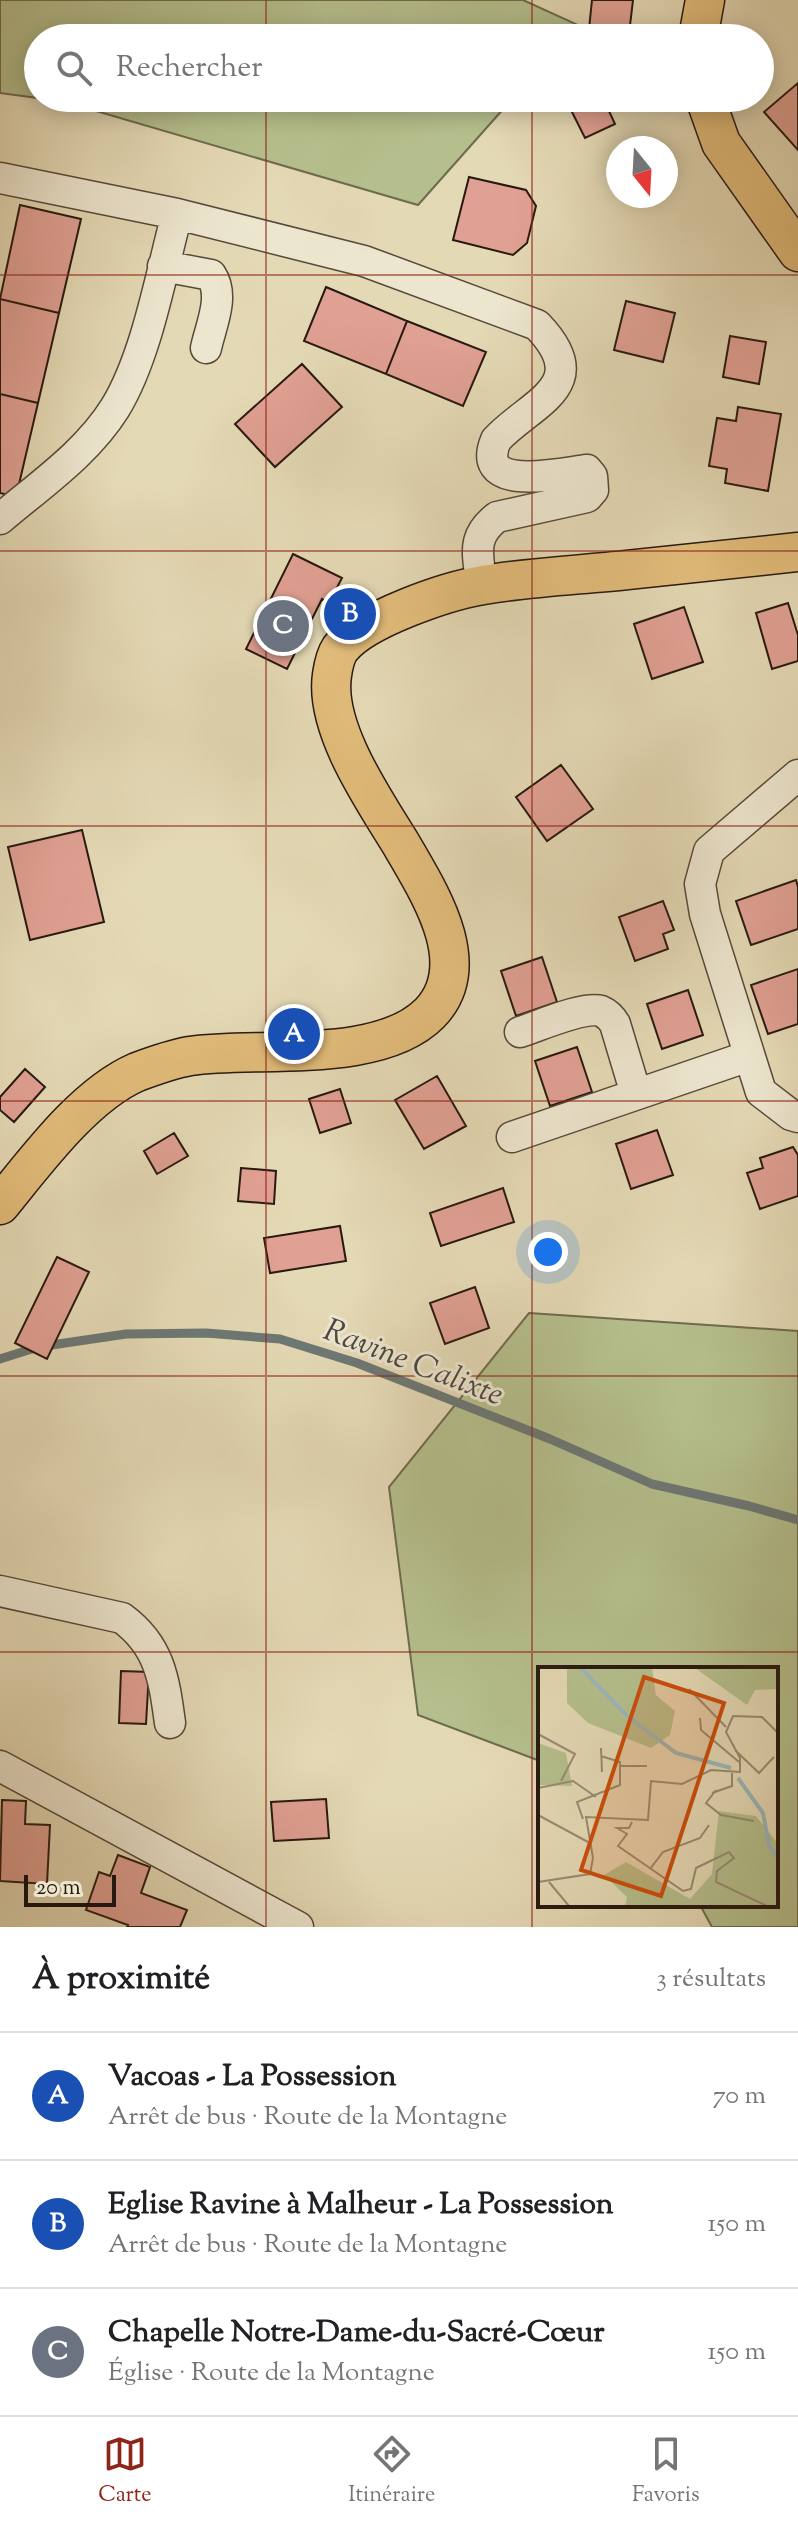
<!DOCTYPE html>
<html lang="fr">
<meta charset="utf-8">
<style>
body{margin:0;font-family:"Sorts Mill Goudy",serif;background:#f6f6f6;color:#202124}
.compass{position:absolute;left:606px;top:136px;width:72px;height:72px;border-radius:50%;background:#fff;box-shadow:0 4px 20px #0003;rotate:162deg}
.scale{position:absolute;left:24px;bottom:20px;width:92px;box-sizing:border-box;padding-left:8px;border:4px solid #281910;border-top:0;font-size:22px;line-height:28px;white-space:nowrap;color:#281910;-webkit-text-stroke:6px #ede6cf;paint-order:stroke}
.you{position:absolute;left:548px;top:1252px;width:28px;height:28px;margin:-20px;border:6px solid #fff;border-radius:50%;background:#1a73e8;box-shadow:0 0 0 12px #1a73e833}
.badge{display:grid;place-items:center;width:52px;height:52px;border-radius:50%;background:#8f2418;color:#fff;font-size:26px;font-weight:700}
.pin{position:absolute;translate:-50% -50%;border:4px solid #fff;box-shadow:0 2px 8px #0006}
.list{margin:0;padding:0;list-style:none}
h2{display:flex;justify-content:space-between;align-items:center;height:104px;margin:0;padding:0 32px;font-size:34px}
h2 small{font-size:26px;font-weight:400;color:#757577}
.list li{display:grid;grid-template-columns:52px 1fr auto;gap:24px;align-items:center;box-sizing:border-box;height:128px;padding:0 32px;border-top:2px solid #e0e0e0}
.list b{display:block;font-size:30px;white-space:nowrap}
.list p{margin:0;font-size:26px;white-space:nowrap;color:#757577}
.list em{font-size:26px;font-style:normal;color:#757577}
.icon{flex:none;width:44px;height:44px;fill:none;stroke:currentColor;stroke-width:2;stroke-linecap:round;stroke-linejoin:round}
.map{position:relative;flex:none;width:798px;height:1927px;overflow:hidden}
.search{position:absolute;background:#fff;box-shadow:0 4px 20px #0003;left:24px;right:24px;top:24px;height:88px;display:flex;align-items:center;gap:20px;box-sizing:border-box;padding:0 28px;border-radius:44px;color:#757577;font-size:30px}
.sheet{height:488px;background:#fff}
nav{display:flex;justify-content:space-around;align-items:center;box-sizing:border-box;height:112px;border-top:2px solid #e0e0e0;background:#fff;font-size:22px;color:#757577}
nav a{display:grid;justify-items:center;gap:4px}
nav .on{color:#8f2418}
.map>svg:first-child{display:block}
</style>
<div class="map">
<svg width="798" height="1927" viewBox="0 0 798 1927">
<rect width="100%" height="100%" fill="#e4d9b5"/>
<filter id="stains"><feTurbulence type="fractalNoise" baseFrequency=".0025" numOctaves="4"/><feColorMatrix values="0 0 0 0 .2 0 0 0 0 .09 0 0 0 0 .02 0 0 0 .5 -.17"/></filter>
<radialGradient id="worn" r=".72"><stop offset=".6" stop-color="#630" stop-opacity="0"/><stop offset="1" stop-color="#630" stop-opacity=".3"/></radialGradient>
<path fill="#b5bf8d" stroke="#6e6c4e" stroke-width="2" d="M0 0H523L578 25 567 38H38V98L0 93Z
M40 98H513L418 205 62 101Z
M529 1313 798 1331V1927H712L700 1905H776V1669H540V1761L418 1715 389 1487Z"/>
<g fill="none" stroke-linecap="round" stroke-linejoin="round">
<path stroke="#6d7875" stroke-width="9" d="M0 1359 38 1347 126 1334 206 1333 280 1339 357 1363 550 1439 652 1484 749 1506 798 1520"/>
</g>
<path fill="#e0a093" stroke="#281910" stroke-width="2" d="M592 0H633L629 34 589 29Z
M798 83V150L764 112Z
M565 98H603L615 124 585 138Z
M469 177 526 190 536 206 527 243 513 255 453 240Z
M20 205 81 219 59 313 0 299Z
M326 287 407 321 386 374 304 341Z
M0 299 59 313 38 403 0 394Z
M626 301 675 313 663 362 614 350Z
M407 321 486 352 463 406 386 374Z
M730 336 766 342 759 384 723 377Z
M302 364 342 407 275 467 235 424Z
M0 394 38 403 16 497 0 493Z
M738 407 781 414 768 491 725 483 727 469 709 466 717 418 736 421Z
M293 554 342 578 329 603 322 599 287 669 246 649Z
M788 603 798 635V661L772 669 756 613Z
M684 607 703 662 652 679 634 624Z
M561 765 593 809 547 841 516 797Z
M82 830 104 922 30 940 8 847Z
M796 880 798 887V929L751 945 736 901Z
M663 901 674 930 663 934 668 949 635 961 619 917Z
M542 957 557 1002 516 1016 501 971Z
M798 969V1024L768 1034 751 985Z
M688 990 703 1035 662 1049 647 1004Z
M577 1047 592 1092 550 1106 535 1061Z
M25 1069 45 1087 14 1122 0 1110V1097Z
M437 1076 466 1126 424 1149 395 1100Z
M340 1089 351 1123 320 1133 309 1099Z
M657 1130 673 1175 631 1189 616 1144Z
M174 1133 188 1156 157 1174 144 1151Z
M793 1147 798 1155V1196L760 1209 747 1173 763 1168 760 1158Z
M241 1168 276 1171 274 1204 238 1201Z
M503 1188 514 1222 441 1246 430 1213Z
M340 1226 346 1261 270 1273 264 1238Z
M57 1257 89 1272 47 1359 15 1343Z
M475 1287 489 1328 445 1344 430 1303Z
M121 1671 149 1672 146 1724 119 1723Z
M326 1799 329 1838 274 1841 271 1802Z
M2 1800 26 1801 25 1824 50 1825 47 1884 0 1881Z
M118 1855 150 1867 141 1893 187 1910 180 1927H127L128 1925 86 1910 99 1872 110 1876Z"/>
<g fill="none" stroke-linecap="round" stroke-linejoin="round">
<defs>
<path id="minor" d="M0 178 177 214 364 261 537 325C596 386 531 402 496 440 473 494 561 473 587 470L592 476 593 490 587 497 497 517C470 538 479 555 481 585
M163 266 211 275C225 296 211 325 206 348
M0 519C40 485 87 453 115 408 147 356 161 273 177 214
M798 775 709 851 700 884 705 914 761 1092 791 1115 798 1117
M520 1032C539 1026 583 1006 601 1011 608 1014 612 1019 615 1024L636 1094
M512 1137 749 1056
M0 1591 122 1618C160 1646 164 1679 170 1723
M0 1766 298 1927"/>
<path id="major" d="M698 38 705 0
M705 98 721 143 798 252
M0 1205C36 1161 84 1095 137 1072 153 1066 173 1059 190 1056 257 1046 379 1065 430 1013 477 964 428 891 401 844 374 800 324 728 332 675 333 668 336 655 340 649 363 619 447 591 483 585 530 577 579 575 627 570 684 564 741 558 798 552"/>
</defs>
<use href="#minor" stroke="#574939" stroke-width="33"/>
<use href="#major" stroke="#281910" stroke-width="41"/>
<use href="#minor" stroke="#ede6cf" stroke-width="30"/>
<use href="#major" stroke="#e2bc7a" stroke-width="38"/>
</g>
<path fill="none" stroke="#8f2418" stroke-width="2" stroke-opacity="0.55" d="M266 0V38M532 0V38M266 98V1927M532 98V1927M0 275H798M0 551H798M0 826H798M0 1101H798M0 1376H798M0 1652H798"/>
<g text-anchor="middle" stroke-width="6" stroke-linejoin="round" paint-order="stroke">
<g font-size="32" font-style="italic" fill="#4a4843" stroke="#ede6cf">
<text transform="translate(414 1361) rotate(21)" y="11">Ravine Calixte</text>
</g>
</g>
<g transform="translate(538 1667)">
<rect width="240" height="240" fill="#e4d9b5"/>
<path d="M29 1H114L118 28 137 44 132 68 113 81 50 56 29 36ZM157 1H240V22L217 23 209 38ZM0 76 28 86 34 119 0 118ZM181 144 218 149 240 177V239H87L89 230 66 208 88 195 152 232 174 207Z" fill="#b5bf8d"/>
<path fill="none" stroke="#9bb7b9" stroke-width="4" d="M43 1 87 47 138 86 193 101M200 111 225 146 231 178 240 192"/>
<path fill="none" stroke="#998c73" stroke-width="2" d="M151 22 188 60M162 51 163 63 201 95M0 67 37 87 23 114M63 81 64 105M197 83 221 106 236 90M82 99H109M0 121 35 114 58 130M178 123 168 136 183 148 216 154M174 126 194 119V106M0 148 50 175M45 152 39 135 82 118V95L63 89M94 155 91 161H79L89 167 80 179 145 224 153 222 158 201 191 185 196 191 179 204 178 215 229 239M112 202 125 185 162 171 171 158M0 215 52 207 55 191 48 150 110 153 113 114 144 117 173 103 202 105V91L188 65 195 49 224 50 240 66M11 215 31 239"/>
<path fill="#cb4f0d" fill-opacity="0.15" stroke="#cb4f0d" stroke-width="4" d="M106 10 186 36 123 229 43 203Z"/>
<rect width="240" height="240" fill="none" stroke="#281910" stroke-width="4"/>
</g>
<rect width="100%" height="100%" filter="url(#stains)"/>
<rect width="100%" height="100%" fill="url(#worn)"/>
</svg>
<svg class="compass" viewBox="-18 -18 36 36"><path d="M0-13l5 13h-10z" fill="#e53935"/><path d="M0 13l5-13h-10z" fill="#757577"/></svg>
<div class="scale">20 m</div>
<div class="you"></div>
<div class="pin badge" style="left:294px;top:1034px;background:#1a4fb4">A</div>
<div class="pin badge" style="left:350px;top:614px;background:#1a4fb4">B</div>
<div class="pin badge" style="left:283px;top:626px;background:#6b7280">C</div>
<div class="search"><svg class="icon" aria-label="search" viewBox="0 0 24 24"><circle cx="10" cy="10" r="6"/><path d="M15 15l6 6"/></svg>Rechercher</div>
</div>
<section class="sheet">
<h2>À proximité<small>3 résultats</small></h2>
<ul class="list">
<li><span class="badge" style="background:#1a4fb4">A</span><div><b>Vacoas - La Possession</b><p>Arrêt de bus · Route de la Montagne</p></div><em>70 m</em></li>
<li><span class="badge" style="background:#1a4fb4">B</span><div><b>Eglise Ravine à Malheur - La Possession</b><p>Arrêt de bus · Route de la Montagne</p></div><em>150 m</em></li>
<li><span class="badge" style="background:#6b7280">C</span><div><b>Chapelle Notre-Dame-du-Sacré-Cœur</b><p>Église · Route de la Montagne</p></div><em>150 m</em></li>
</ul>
</section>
<nav>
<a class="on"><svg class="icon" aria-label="map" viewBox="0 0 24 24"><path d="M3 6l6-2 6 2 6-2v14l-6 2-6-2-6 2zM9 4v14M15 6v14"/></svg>Carte</a>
<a><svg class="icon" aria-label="directions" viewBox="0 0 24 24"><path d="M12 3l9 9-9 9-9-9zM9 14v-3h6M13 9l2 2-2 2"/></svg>Itinéraire</a>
<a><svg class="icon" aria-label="saved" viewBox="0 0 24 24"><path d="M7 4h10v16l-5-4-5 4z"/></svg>Favoris</a>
</nav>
